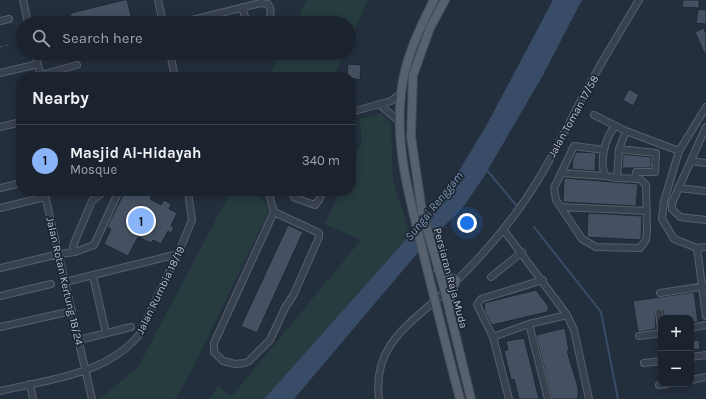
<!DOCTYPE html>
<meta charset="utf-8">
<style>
body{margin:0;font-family:Karla,sans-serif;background:#282f3a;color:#f1f3f6}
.controls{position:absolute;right:12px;bottom:12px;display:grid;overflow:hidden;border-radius:8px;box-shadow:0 2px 10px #0003}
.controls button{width:36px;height:36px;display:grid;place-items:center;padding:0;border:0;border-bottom:1px solid #39404a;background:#1b232e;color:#f1f3f6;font:20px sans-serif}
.you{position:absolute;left:467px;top:223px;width:14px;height:14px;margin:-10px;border:3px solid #fff;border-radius:50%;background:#1a73e8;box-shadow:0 0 0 6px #1a73e833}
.badge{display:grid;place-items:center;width:26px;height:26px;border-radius:50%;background:#8ab4f8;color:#111;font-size:13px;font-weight:700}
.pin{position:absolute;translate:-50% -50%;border:2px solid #fff;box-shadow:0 1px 4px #0006}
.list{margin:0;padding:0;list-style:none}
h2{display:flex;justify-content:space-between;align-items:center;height:52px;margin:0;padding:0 16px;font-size:17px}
h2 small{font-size:13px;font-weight:400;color:#a0a4aa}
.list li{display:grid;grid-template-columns:26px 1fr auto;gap:12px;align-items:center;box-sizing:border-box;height:72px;padding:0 16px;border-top:1px solid #39404a}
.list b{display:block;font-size:15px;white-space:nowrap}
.list p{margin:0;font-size:13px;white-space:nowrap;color:#a0a4aa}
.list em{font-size:13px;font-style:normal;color:#a0a4aa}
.icon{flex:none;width:22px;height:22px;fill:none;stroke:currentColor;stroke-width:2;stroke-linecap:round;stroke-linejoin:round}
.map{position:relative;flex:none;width:706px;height:399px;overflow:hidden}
.search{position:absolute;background:#1b232e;box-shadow:0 2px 10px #0003;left:16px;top:16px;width:340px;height:44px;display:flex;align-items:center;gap:10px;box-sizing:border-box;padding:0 14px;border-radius:22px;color:#a0a4aa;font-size:15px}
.panel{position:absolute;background:#1b232e;box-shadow:0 2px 10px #0003;left:16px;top:72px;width:340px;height:124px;border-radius:16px}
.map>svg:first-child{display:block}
</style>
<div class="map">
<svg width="706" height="399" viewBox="0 0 706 399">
<rect width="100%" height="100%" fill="#242f3e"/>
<path fill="#263c3f" d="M307 0H368L349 44V23H296Z
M280 53H345L334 77H268Z
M381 113 391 123 393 180 410 235 264 399H209L218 386 231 397 361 240 325 224 340 191H351V166L362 141 359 119Z
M231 191C253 191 259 190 269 211L191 372 175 399H100L138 367Z"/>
<path fill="#394c67" d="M553 0H582L543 75 483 178 464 206 415 256 294 399H264L410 235 432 215 485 128Z"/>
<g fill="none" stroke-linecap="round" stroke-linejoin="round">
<path stroke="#394c67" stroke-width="2" d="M486 169 516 205
M534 227 601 312 618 399"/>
</g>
<path fill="#455162" stroke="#1f2835" d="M124 0H127L133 23H110V21L102 23H59L58 18 71 15V13Z
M683 0H699V8L682 7Z
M698 9 706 10V24L696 23Z
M704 28 706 34V57L695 32Z
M66 53H78L79 58 68 61Z
M348 64 361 65 360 80 347 77Z
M629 89 639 95 633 106 623 100Z
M576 152 596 153 595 171 572 169 573 159Z
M623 154 651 157V168H622Z
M564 178 638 184 636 206 563 202Z
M125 191H134L138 193 139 191H154L150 199 161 205 164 200 171 204 169 209 177 213 171 226 174 227 171 233 168 231 161 244 153 240 151 243 138 237 128 256 104 244 111 229 107 227Z
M588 213 642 216 641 240 587 237Z
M288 225 303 232 257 333 241 326Z
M536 290 549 307 547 312 492 325 485 312 484 303Z
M694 292 698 322 691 323V318H664L663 310 658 308 655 312 656 329 638 332 633 301Z
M565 328 569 351H567L578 387V399H552L536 335Z
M524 338 533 374 539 399H519L514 379 511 380 504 351 508 350 506 341Z
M699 340 700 349 691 350V341Z"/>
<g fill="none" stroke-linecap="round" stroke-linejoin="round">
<defs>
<path id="minor" d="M23 0 28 23
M158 0 163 23
M242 7 247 23
M0 21 9 19
M180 23 261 3 268 4C273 11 270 16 267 23
M35 53 41 77
M170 53 175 77
M0 73 38 64
M41 75 77 65
M380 105 400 122
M706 107 679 151 664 201 662 219 674 239 697 248 706 247
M351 112 391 101 401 93
M594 115 626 131 679 151
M0 127 21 122
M706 127 672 203V209L680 217 706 220
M619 149 656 153 655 172H636L635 179
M604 150 574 146 554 188 556 200 582 239 596 247 640 248 646 240 647 232 646 185 640 179 617 178 606 176C598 163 606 136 615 126
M691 161 706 163
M561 173 606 176
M617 178 619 149 626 131
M0 188 21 183
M678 188 706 191
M44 191 92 399
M270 191V198L274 212 315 231 319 233V237L294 294 285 308 270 340 249 361 245 363 235 364 223 361 214 352V343L274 212
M291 191 295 198 315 205 319 200 323 191
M561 207 647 211
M0 208 45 197
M503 229 567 315 574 330 589 399
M697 248 706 316
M75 252 73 246 92 201 103 192 114 191
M0 268 59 254 75 252 94 245 119 191
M93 276 106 333
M491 277 522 252
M65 282 178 254
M660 293 706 286
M0 296 51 284
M659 312 661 329
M529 324 548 399
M0 327 72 311
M691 328 706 325
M639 336 661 333
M493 337 529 324 567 315
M79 340 131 327
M691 357 706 355
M644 363 661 361
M691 380 706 377
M30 384 33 399
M659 385 667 384
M0 391C47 380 106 375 139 335L178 254 192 220 188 191
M379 399C372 345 410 324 445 292 479 260 514 220 538 180 554 154 567 127 581 100 599 66 619 33 639 0
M509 399 493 337 477 305 481 299 543 280"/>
<path id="major" d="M434 0C419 29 404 61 401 94 395 148 410 200 423 252 435 301 447 350 460 399
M445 0 430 28 413 75 411 137 422 211 445 292 471 399
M438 270 448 277 456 280 449 303"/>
</defs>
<use href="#minor" stroke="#565f6c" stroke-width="8"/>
<use href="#major" stroke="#414a57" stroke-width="10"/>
<path stroke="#44595c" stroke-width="1" stroke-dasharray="3 3" stroke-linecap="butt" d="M0 47 12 44"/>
<use href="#minor" stroke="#38414e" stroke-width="6"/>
<use href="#major" stroke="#56606e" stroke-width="8"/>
</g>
<g text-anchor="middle" stroke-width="3.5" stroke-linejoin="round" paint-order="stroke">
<g font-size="11" fill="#b4bcc9" stroke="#1d2633">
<text transform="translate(573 116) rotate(-61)" y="4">Jalan Toman 17/58</text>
<text transform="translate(451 278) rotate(75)" y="4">Persiaran Raja Muda</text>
<text transform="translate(65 281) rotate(77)" y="4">Jalan Rotan Kertung 18/24</text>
<text transform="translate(160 290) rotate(-64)" y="4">Jalan Rumbia 18/19</text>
</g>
<g font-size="12" font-style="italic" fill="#7c92b1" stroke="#1d2633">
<text transform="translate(434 206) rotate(-51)" y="4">Sungai Renggam</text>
</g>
</g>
</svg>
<div class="controls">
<button>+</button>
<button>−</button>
</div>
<div class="you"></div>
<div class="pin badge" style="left:141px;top:221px">1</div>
<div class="search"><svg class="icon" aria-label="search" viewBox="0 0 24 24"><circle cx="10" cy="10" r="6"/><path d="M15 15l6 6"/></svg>Search here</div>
<section class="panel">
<h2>Nearby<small></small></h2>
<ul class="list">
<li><span class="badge">1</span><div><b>Masjid Al-Hidayah</b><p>Mosque</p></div><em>340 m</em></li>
</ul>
</section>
</div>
